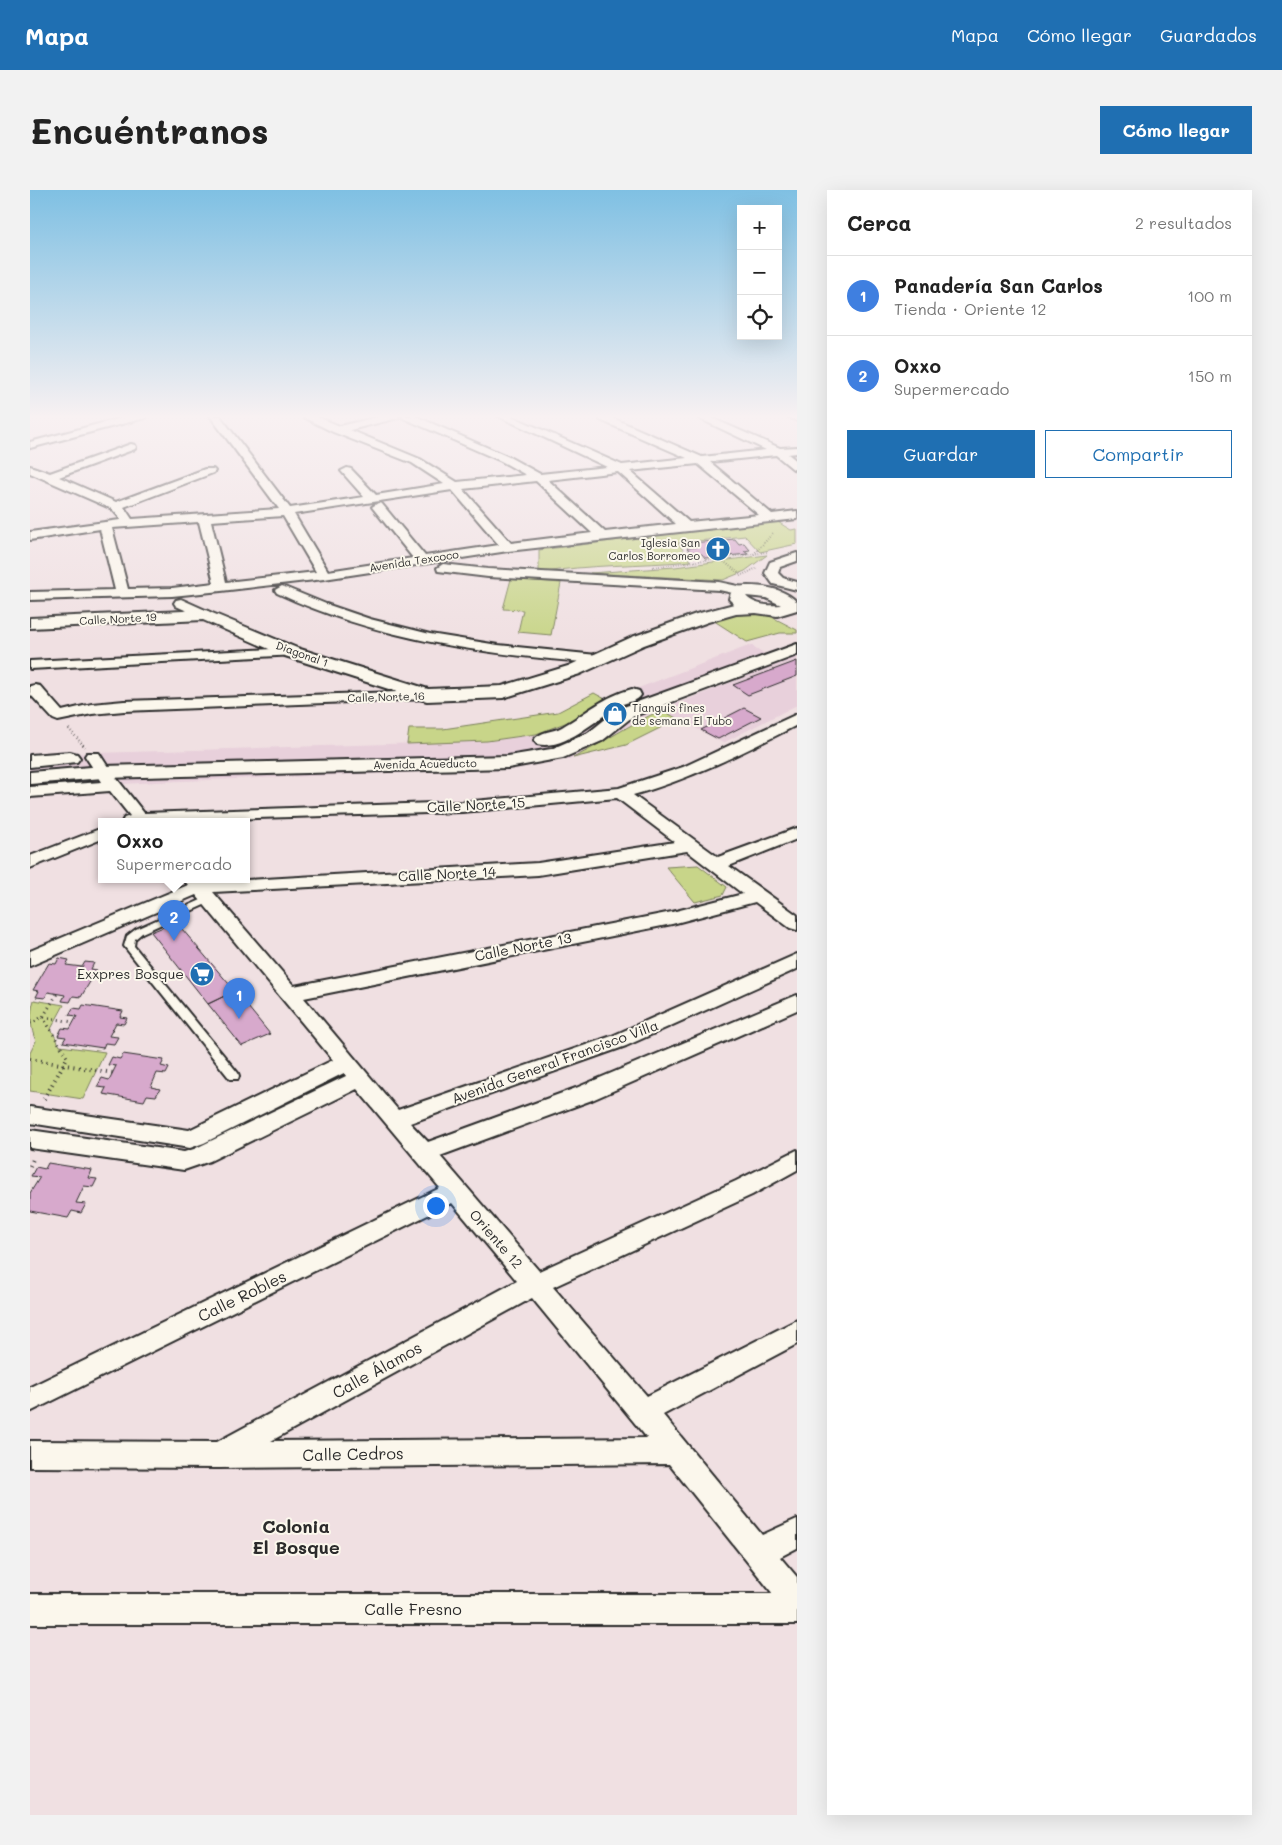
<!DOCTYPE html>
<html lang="es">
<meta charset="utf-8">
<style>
body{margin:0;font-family:Mali,sans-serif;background:#f2f2f2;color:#222}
.controls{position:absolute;right:15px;top:15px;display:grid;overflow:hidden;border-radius:0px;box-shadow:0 5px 20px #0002}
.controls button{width:45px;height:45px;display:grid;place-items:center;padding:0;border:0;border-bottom:1px solid #e0e0e0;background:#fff;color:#222;font:25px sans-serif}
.you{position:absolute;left:405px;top:1015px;width:18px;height:18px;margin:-12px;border:4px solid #fff;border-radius:50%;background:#1a73e8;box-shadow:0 0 0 8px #1a73e833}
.badge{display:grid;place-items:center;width:32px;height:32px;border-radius:50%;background:#1f6fb2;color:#fff;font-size:16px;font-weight:700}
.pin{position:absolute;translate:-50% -41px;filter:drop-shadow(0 1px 2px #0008)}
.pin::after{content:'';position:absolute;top:26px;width:18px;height:15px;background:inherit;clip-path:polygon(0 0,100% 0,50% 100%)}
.popup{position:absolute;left:68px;top:628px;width:152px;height:65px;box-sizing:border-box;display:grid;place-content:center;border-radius:0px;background:#fff;filter:drop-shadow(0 1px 4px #0005);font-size:16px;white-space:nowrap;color:#767676}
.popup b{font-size:19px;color:#222}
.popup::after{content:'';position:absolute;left:50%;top:100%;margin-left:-10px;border:10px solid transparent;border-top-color:#fff}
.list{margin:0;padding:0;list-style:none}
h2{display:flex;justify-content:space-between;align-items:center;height:65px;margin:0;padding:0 20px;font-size:21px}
h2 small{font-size:16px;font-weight:400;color:#767676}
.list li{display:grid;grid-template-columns:32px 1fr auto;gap:15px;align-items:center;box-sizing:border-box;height:80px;padding:0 20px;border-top:1px solid #e0e0e0}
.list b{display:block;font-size:19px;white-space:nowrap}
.list p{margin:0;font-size:16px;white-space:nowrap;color:#767676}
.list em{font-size:16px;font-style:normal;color:#767676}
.actions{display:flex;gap:10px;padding:15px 20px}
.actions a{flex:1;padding:11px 0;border:1px solid #1f6fb2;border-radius:0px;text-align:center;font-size:18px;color:#1f6fb2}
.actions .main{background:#1f6fb2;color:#fff}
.icon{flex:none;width:28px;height:28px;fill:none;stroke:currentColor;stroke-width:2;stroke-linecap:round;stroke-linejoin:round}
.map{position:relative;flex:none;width:767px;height:1625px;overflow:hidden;border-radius:0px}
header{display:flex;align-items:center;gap:30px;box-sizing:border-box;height:70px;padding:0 25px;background:#1f6fb2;color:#fff}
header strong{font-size:24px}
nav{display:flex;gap:28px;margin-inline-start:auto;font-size:18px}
.intro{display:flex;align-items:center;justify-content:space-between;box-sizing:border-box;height:120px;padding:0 30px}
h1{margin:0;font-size:35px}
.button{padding:12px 22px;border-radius:0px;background:#1f6fb2;color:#fff;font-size:18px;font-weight:700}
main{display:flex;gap:30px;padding:0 30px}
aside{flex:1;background:#fff;border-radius:0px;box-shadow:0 5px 20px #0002}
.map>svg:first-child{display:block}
</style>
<header>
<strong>Mapa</strong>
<nav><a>Mapa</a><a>Cómo llegar</a><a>Guardados</a></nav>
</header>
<div class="intro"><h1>Encuéntranos</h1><a class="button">Cómo llegar</a></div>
<main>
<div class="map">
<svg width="767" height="1625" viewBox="0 0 767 1625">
<rect width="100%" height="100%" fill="#f0e0e2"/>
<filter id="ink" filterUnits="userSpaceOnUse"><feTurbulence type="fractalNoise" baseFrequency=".02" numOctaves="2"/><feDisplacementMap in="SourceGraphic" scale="10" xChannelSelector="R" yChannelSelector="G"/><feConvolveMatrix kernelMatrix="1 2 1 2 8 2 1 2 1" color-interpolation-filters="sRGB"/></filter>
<g filter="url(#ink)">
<path fill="#e8d0db" d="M721 455 748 472 626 519 572 553 543 568 488 578 126 592 0 600V567L32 564 457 551 506 544 535 533 577 510Z
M767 466V515L693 553 632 520Z"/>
<path fill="#c8d589" stroke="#7a805a" d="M746 331 761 340 767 339V354L730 362 715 346 648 353 661 371C610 376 559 374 509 383V360Z
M737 365 715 381 693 390 560 383 645 377Z
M481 389 531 393 521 445 488 442 493 420 473 419Z
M702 420 740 426 767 440V443H750L717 452 678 427Z
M564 503 577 510 535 533 506 544 457 551 377 554 379 539H413L528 522Z
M632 520 648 529 596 555 543 568C573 553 601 533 632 520Z
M668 675 697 697 693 705 665 712 636 677Z
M4 810 34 815 21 839 30 856 75 862 53 909 0 901V863L6 851C0 839 0 823 4 810Z"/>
<path fill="#d7a9cc" stroke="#2b2b2b" d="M705 349 709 354 714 353 720 360 714 361 718 364 675 368 672 364 663 365 657 358 666 357 662 353Z
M767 471V486L718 505 703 495Z
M714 518 731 527 688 549 671 540Z
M146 732 205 801 178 814 121 742Z
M29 768 39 770 36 775 52 777 55 772 64 773 61 779 67 780 51 807 43 806 40 812 32 811 35 805 18 802 15 808 6 807 9 801 3 800 19 773 26 774Z
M205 801 240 844 212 856 178 814Z
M53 815 93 821 90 827 97 828 94 834 86 833 79 846 88 847 84 854 75 853 73 858 33 852 36 847 28 846 32 838 40 839 47 826 39 825 43 818 51 819Z
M93 864 134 870 131 876 139 878 136 884 127 883 121 897 130 899 126 906 117 905 114 911 73 904 76 898 67 897 72 888 79 890 86 876 78 875 82 867 90 869Z
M18 973 62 980 59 988 67 989 63 997 54 996 46 1013 56 1014 51 1023 42 1021 38 1028 0 1021V1003L10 987 1 986 6 977 15 979Z"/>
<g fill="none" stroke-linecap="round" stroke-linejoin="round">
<defs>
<path id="service" d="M180 706 185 709 183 711 112 743 105 749 104 756 208 883 209 886 208 889H200L94 756 97 746 106 739Z"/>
<path id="minor" d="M99 226H116L115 228 0 258V252Z
M180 226H190L260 318 334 307 311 281 317 278 321 279 346 305 414 294 382 273 303 242 271 226H285L310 236 352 226H369L368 228 320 240 390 269 427 292 496 285 471 271 373 228 372 226H385L479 267 510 284 577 277 468 226H481L592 275 657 268 570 230V226H578L672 267 736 260 664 226H677L750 258 767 257V263L758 264 767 271V280L763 279 746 265 680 272 742 324 767 321V329L478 361 294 389 191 401 142 406 0 410V402L85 400 70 339 0 350V342L90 330 89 327 82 319 0 283V276L20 283 101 254 105 255 106 257 105 259 29 287 86 312 175 279H183L185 281 183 283 94 317 102 329 249 319ZM668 274 729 325 659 332 600 281ZM588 282 646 334 575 342 518 290ZM506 291 562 343 481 353 433 299ZM422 300 469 355 395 366 352 314 348 313 342 317 383 368 298 381 264 324ZM253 326 286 382 196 392 181 331ZM169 332 184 393 142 398 98 399 82 338Z
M757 226H767V231Z
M767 363V371L750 377 748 383 753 388 767 392V400L743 394 735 383 740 372Z
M413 374 458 379 689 392 717 398 719 401 712 405 689 400 458 387 408 381 407 378Z
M252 396 296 414 340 429 400 444 468 455 567 465 572 466 574 469 572 472 567 473C458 465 348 450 247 403L245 400Z
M151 409 180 422 182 425 175 429 146 416 144 413 146 410Z
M261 458 266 459 268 462 266 465 0 479V471Z
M5 495 10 496 32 521 62 514 94 511 397 501 402 502 404 505 402 508 397 509 94 521 62 524 28 531 23 529 0 504V496Z
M767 524V535C714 562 661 589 603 605L688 667 767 638V649L699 676 767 725V740L760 738 725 712 642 734 274 808 368 920 582 846 767 764V779L596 856 380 933 398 952 546 898 767 805V820L562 910 410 966 509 1081 706 991 767 960V980L722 1005 523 1097 617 1206 767 1130V1154L633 1225 732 1345 767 1329V1358L750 1367 767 1387V1434H0V1404H743L639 1274 189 1278 0 1277V1251L187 1252 487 1091 422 1013 0 1222V1197L410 998 327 899 180 971 154 980 0 958V940L154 962 164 959 316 886 314 883 174 953 160 958 0 933V917L159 940 303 870 166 705 0 776V761L158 695 154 690H216L508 673 645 652 587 608 432 622 92 632 94 628 100 626 80 601 0 607V597L72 592 55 566 57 563H69L80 580 114 623 432 612 589 598 653 577ZM657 661 713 704 642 722 264 796 183 702 508 685ZM502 1108 617 1248 241 1251Z
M72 638V649L0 678V666Z"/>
<path id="tertiary" d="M718 396C735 396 755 399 767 412V420L747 426 726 423 706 424 678 432 614 455 550 484 473 508 397 511 390 509 255 466 173 430 0 438V428L175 420 267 458 398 499 472 496 538 476 602 447 666 424 704 414 699 409C701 398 708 396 718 396ZM716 406 736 408 751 415C739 416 723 415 716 406Z
M767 454V465L602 527 572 551 533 568 478 578 73 588 0 594V582L73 576 478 566 521 559 558 543 588 519Z
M602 499 609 501 611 505C607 512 598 511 591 515 567 527 536 561 507 554L504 550C510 541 523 542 532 537 556 523 575 506 602 499Z
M40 562 47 564 50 568 47 572 0 577V565Z"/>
</defs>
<use href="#service" stroke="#2b2b2b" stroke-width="4"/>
<use href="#minor" stroke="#2b2b2b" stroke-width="4"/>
<use href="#tertiary" stroke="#2b2b2b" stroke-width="4"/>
<path stroke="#2b2b2b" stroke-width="2" stroke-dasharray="0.5 2" stroke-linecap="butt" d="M724 364 744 342
M692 370 711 385
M622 377 738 362
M710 386 727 378"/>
<path stroke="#2b2b2b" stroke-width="2.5" stroke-dasharray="0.5 2.5" stroke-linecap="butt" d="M39 539 55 557"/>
<path stroke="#2b2b2b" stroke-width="3" stroke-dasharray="1 4" stroke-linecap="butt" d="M13 827 37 867
M14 827 43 832
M0 833 13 827 27 804"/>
<path stroke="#2b2b2b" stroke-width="4" stroke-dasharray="1 4.5" stroke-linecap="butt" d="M0 869 83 883
M14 909 37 868 36 866
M0 976 4 967"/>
<use href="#service" fill="#fbf7ec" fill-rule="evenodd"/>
<use href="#minor" fill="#fbf7ec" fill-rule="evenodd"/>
<use href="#tertiary" fill="#fbf7ec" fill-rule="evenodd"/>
</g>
</g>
<linearGradient id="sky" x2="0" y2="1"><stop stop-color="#7fc0e3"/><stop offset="0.5" stop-color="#f8f1f2"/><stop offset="1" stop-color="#f8f1f2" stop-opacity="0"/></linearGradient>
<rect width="767" height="453" fill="url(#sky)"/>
<defs>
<symbol id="church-disc" viewBox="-11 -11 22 22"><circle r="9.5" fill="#1f6fb2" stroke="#fbf7ec"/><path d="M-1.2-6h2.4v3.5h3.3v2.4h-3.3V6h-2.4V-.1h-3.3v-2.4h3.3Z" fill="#fff"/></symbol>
<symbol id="shop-disc" viewBox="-11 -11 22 22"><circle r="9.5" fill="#1f6fb2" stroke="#fbf7ec"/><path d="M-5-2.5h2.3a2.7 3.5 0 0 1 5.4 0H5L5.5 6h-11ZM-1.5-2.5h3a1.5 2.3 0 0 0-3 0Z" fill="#fff"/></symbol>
<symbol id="supermarket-disc" viewBox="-11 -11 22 22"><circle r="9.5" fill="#1f6fb2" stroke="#fbf7ec"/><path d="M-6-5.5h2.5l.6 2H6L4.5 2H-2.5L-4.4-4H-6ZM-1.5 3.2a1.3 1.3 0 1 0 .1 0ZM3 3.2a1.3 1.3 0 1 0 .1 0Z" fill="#fff"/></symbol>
</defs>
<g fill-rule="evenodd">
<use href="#church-disc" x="674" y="345" width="28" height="28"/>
<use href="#shop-disc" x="571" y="510" width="28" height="28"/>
<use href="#supermarket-disc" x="158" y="770" width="28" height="28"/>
</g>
<g text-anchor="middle" stroke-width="4" stroke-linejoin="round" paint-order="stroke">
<g font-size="11" fill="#2b2b2b" stroke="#fbf7ec" text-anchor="end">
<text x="670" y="357">Iglesia San<tspan x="670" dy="13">Carlos Borromeo</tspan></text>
<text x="602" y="522" text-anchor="start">Tianguis fines<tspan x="602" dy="13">de semana El Tubo</tspan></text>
</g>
<g font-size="11" fill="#2b2b2b" stroke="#fbf7ec">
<text transform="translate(384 371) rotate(-9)" y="4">Avenida Texcoco</text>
<text transform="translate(88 429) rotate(-3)" y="4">Calle Norte 19</text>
<text transform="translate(272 464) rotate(20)" y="4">Diagonal 1</text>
<text transform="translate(356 507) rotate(-2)" y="4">Calle Norte 16</text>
<text transform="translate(395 574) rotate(-1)" y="4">Avenida Acueducto</text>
</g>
<g font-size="14" fill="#2b2b2b" stroke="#fbf7ec">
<text transform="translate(446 615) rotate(-3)" y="5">Calle Norte 15</text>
<text transform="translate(417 684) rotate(-3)" y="5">Calle Norte 14</text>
<text transform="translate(493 757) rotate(-11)" y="5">Calle Norte 13</text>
<text transform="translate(525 872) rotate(-20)" y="5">Avenida General Francisco Villa</text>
<text transform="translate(466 1049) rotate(49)" y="5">Oriente 12</text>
</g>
<g font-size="14" fill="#2b2b2b" stroke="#fbf7ec" text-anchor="end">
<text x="154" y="789">Exxpres Bosque</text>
</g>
<g font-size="16" fill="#2b2b2b" stroke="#fbf7ec">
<text transform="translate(212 1106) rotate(-26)" y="6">Calle Robles</text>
<text transform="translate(347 1180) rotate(-29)" y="6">Calle Álamos</text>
<text transform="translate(323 1264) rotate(-1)" y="6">Calle Cedros</text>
<text x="383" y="1425">Calle Fresno</text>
</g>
<g font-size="18" font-weight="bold" fill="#2b2b2b" stroke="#fbf7ec">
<text x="266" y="1343">Colonia<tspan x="266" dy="21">El Bosque</tspan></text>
</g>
</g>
</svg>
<div class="controls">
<button>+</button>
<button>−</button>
<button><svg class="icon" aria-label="locate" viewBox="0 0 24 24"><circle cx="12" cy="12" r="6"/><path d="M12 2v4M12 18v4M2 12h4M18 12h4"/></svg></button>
</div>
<div class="you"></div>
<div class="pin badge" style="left:209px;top:829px;background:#3f7fe0">1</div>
<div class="pin badge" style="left:144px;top:751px;background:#3f7fe0">2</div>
<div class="popup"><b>Oxxo</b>Supermercado</div>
</div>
<aside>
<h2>Cerca<small>2 resultados</small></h2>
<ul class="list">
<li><span class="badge" style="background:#3f7fe0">1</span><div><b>Panadería San Carlos</b><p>Tienda · Oriente 12</p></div><em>100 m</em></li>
<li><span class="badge" style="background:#3f7fe0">2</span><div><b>Oxxo</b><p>Supermercado</p></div><em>150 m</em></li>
</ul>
<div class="actions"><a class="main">Guardar</a><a>Compartir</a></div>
</aside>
</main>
